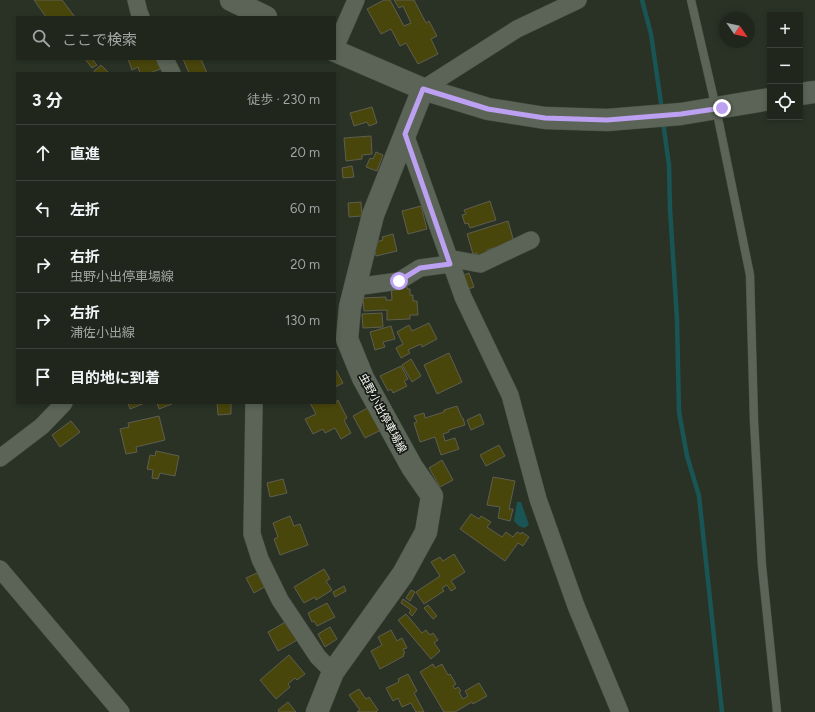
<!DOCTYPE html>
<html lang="ja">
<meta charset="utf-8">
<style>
body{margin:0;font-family:Figtree,"Noto Sans JP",sans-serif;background:#282e25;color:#f1f3f6}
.controls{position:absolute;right:12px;top:12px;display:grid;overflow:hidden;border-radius:0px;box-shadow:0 2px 6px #0003}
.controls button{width:36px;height:36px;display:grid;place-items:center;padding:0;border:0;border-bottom:1px solid #3d433b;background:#20261c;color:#f1f3f6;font:20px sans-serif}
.compass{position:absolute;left:719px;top:12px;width:36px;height:36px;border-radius:50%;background:#20261c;box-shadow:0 2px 6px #0003;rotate:124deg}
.stop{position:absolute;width:12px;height:12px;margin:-9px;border:3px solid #bca0f2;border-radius:50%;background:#fff}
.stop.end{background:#bca0f2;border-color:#fff;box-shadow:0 1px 4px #0008}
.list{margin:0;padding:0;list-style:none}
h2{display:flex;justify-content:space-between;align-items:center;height:52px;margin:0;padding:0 16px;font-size:17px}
h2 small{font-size:13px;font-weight:400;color:#a2a5a3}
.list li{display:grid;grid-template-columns:26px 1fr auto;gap:12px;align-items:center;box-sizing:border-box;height:56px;padding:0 16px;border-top:1px solid #3d433b}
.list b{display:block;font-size:15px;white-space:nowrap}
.list p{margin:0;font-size:13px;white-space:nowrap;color:#a2a5a3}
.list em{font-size:13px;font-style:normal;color:#a2a5a3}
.icon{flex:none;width:22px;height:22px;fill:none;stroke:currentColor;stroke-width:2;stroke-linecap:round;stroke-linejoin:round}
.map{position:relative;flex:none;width:815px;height:712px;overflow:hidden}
.search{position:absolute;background:#20261c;box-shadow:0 2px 6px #0003;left:16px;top:16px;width:320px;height:44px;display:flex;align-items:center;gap:10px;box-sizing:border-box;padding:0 14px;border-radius:0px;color:#a2a5a3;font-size:15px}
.panel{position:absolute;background:#20261c;box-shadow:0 2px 6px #0003;left:16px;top:72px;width:320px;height:332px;border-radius:0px}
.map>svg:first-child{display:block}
</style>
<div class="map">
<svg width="815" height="712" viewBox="0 0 815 712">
<rect width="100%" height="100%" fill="#2a3226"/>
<path fill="#195554" d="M517 502H521L529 525 524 528 519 526 514 521Z"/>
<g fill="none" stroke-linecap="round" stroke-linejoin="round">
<path stroke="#195554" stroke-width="4.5" d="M642 0 651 34 662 110
M663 122 669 165 670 209 677 319 679 412 687 456 699 496 722 712"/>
</g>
<path fill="#49460c" stroke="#5e5e4f" d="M34 0H62L75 17H46Z
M384 0H390L404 26 411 23 403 6 399 8 394 0H414L426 23 429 21 437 36 431 39 438 54 418 64 406 43 400 46 391 29 381 34 367 9Z
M85 59H92L97 65 92 68Z
M128 59H155L156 60 159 59 163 68 150 73H140L138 67 132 70Z
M183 59H201L207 73H189Z
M101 65 109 73H95L94 71Z
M372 107 377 123 369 126 367 122 354 126 350 113Z
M371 136 372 154 362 155V159L346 161 344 138Z
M376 152 383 155 377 171 366 167 370 158 373 159Z
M352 166 354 177 343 178 342 168Z
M490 201 496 220 470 228 468 223 465 224 462 215 466 214 464 210Z
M361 202 362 216 349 217 348 203Z
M421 206 427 229 408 234 402 211Z
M508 221 514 242 487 250 488 254 478 257 477 253 473 254 467 234Z
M393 234 397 251 376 256 374 247 377 246 376 242 383 240 382 237Z
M469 273 474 287 465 290 460 277Z
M407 285V289H410V295H413V301H417L418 315H410V319L387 320V310L364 311 363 298 386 297V300H392L391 286Z
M382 313 383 327 363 328 362 314Z
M429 323 437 339 422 347 421 344 408 350 410 353 401 358 396 348 403 344 397 332 409 325 412 331Z
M391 326 395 339 383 342 385 347 375 350 370 332Z
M449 353 462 382 437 394 424 365Z
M411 359 421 376 412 382 402 365Z
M401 366 408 379 404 381 407 386 393 393 391 389 388 391 380 376Z
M335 370H336L343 383 335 387Z
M338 400 347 418 344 420 351 433 341 439 335 428 325 433 323 429 313 434 305 419 316 414 310 403H335Z
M128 403H145L130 409Z
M157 403H172V404L159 409Z
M217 403H231V414L218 415Z
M457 406 462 418H463L465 425 449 430V432L443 434 445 441 455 438 459 449 441 455 435 437 420 442 414 423 417 422 414 416 424 413 425 418 444 412V410Z
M369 407 381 430 365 438 353 416Z
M480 414 484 424 471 430 467 420Z
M159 416 165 440 136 447 137 452 126 454 120 429 129 427 128 423Z
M71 421 80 432 60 447 52 435Z
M499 445 505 456 486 466 480 455Z
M156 451 179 456 175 476 160 473 158 479 152 478 153 470 147 469 150 455 155 456Z
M442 460 453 480 440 487 429 468Z
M493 477 515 481 509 509H513L510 521 498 518 500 507 487 505Z
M283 479 287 493 270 497 267 483Z
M471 514 479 519 481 516 491 522 487 527 502 537 506 532 513 537 517 532 521 534 522 532 529 537 523 546 518 543 505 561 460 529Z
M290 516 294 526 300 524 308 545 280 555 274 539 278 537 273 523Z
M454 554 465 572 451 581 456 588 451 591 447 585 442 588 444 591 424 604 416 592 440 576 431 562 440 557 443 561Z
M324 569 330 579 326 581 332 590 316 600 315 597 304 603 294 587Z
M259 572 266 586 254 593 246 578Z
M344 586 346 591 335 597 333 592Z
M411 590 415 592 410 601 406 598Z
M403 599 417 609 412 616 409 613 411 610 401 603Z
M327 603 335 617 317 626 314 621 312 622 308 613Z
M428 605 437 616 433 619 424 608Z
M406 614 422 633 426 630 430 635 433 633 438 640 434 643 440 651 431 659 398 620Z
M289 620 299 639 278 651 268 632Z
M330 627 337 639 325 647 318 634Z
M391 630 397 641 402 638 407 648 403 649 405 653 403 654 404 656 380 669 371 651 382 645 378 637Z
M289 655 305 674 297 680 295 678 288 684 290 687 276 699 260 680Z
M433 664 435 668 442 664 448 675 450 674 456 684 453 686 455 689 458 687 461 691 459 692 463 699 468 696 465 691 479 683 487 696 473 704 472 702 455 712H444L420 672Z
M408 674 417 691 414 693 424 712H416L411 703 402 707 398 698 393 701 386 688 399 682 398 679Z
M359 689 366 699 369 697 378 710 376 712H357L360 710 349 695Z
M288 702 296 712H279L278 710Z"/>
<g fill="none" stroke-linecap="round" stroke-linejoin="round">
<defs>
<path id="service" d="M691 0 716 108 750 275 754 421 762 566 777 712"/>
<path id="minor" d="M136 0 139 12 141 17
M335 48 356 0
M165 59 172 73
M423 89 517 29 578 0
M405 134 463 297 510 395 538 499 576 606 620 712
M448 258 480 264 531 240
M355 287 399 281 420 268 450 264
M254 403 252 534 260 559 280 600 318 657 333 672
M0 458 42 426 64 403
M0 569 121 712"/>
<path id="secondary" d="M231 0 266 17
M335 51 423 89 488 109 545 118 607 120 681 114 770 99
M800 94 815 92
M317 712 333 672 403 574 426 532 432 496 412 467 363 378 347 339 350 307 373 215 423 89"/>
</defs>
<use href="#service" stroke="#484f45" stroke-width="9"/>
<use href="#minor" stroke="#484f45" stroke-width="18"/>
<use href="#secondary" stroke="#484f45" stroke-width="23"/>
<use href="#service" stroke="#5b6457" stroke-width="8"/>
<use href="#minor" stroke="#5b6457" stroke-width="17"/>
<use href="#secondary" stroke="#5b6457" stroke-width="22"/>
</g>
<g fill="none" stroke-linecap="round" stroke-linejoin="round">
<path stroke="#bca0f2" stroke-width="5" d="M399 281 420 268 450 264 405 134 423 89 488 109 545 118 607 120 681 114 722 108"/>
</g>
<g text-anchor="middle" stroke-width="3.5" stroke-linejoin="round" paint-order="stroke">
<g font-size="11" fill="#f1f6ef" stroke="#151813">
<text transform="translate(383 413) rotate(62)" y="4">虫野小出停車場線</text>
</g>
</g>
</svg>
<div class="controls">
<button>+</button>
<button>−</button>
<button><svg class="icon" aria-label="locate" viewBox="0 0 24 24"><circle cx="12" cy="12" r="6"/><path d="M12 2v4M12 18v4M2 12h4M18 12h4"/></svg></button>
</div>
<svg class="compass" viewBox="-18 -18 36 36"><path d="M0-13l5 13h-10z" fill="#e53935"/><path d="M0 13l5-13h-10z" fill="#a2a5a3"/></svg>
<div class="stop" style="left:399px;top:281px"></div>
<div class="stop end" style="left:722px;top:108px"></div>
<div class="search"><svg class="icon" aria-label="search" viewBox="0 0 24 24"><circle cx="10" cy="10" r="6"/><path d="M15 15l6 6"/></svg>ここで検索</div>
<section class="panel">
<h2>3 分<small>徒歩 · 230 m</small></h2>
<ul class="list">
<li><svg class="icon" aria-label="ahead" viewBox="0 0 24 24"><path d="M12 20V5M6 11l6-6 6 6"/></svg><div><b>直進</b></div><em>20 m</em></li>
<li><svg class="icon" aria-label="left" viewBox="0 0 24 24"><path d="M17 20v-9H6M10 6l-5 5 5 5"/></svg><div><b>左折</b></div><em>60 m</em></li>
<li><svg class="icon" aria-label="right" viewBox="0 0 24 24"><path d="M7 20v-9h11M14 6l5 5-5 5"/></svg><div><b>右折</b><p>虫野小出停車場線</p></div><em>20 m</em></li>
<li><svg class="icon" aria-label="right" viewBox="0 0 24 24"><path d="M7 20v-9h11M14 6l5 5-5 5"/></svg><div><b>右折</b><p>浦佐小出線</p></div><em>130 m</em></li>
<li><svg class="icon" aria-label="arrive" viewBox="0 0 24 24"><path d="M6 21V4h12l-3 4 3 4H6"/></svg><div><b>目的地に到着</b></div></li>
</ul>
</section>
</div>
